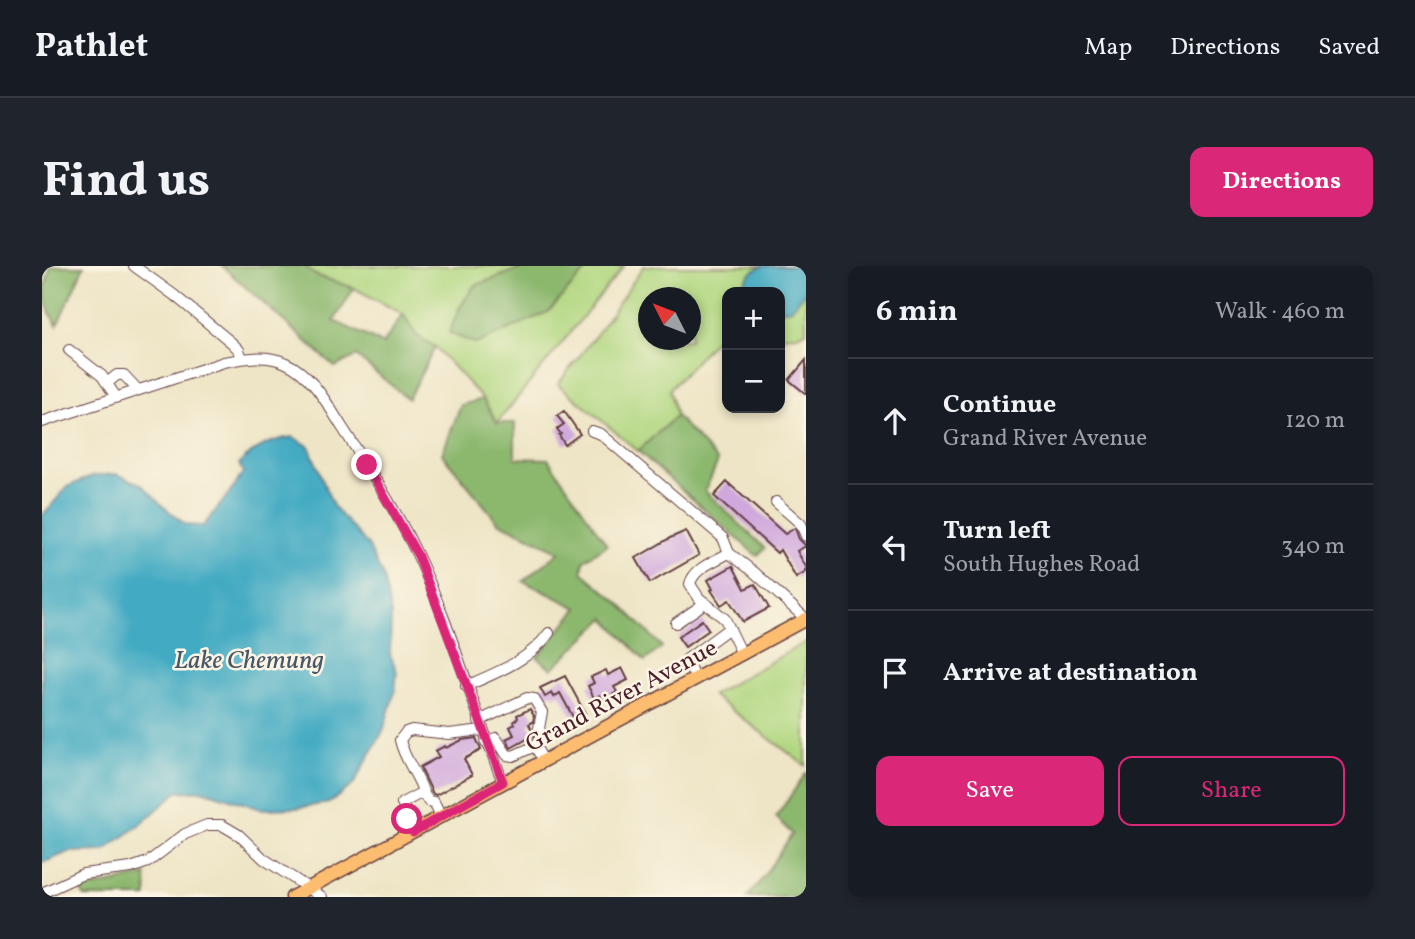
<!DOCTYPE html>
<meta charset="utf-8">
<style>
body{margin:0;font-family:Vollkorn,serif;background:#20242c;color:#f1f3f6}
.controls{position:absolute;right:21px;top:21px;display:grid;overflow:hidden;border-radius:14px;box-shadow:0 4px 10px #0003}
.controls button{width:63px;height:63px;display:grid;place-items:center;padding:0;border:0;border-bottom:2px solid #363941;background:#171b24;color:#f1f3f6;font:35px sans-serif}
.compass{position:absolute;left:596px;top:21px;width:63px;height:63px;border-radius:50%;background:#171b24;box-shadow:0 4px 10px #0003;rotate:312deg}
.stop{position:absolute;width:21px;height:21px;margin:-16px;border:5px solid #db2777;border-radius:50%;background:#fff}
.stop.end{background:#db2777;border-color:#fff;box-shadow:0 2px 7px #0008}
.list{margin:0;padding:0;list-style:none}
h2{display:flex;justify-content:space-between;align-items:center;height:91px;margin:0;padding:0 28px;font-size:30px}
h2 small{font-size:23px;font-weight:400;color:#9ea1a6}
.list li{display:grid;grid-template-columns:46px 1fr auto;gap:21px;align-items:center;box-sizing:border-box;height:126px;padding:0 28px;border-top:2px solid #363941}
.list b{display:block;font-size:26px;white-space:nowrap}
.list p{margin:0;font-size:23px;white-space:nowrap;color:#9ea1a6}
.list em{font-size:23px;font-style:normal;color:#9ea1a6}
.actions{display:flex;gap:14px;padding:21px 28px}
.actions a{flex:1;padding:16px 0;border:2px solid #db2777;border-radius:14px;text-align:center;font-size:24px;color:#db2777}
.actions .main{background:#db2777;color:#fff}
.icon{flex:none;width:38px;height:38px;fill:none;stroke:currentColor;stroke-width:2;stroke-linecap:round;stroke-linejoin:round}
.map{position:relative;flex:none;width:764px;height:631px;overflow:hidden;border-radius:14px}
header{display:flex;align-items:center;gap:42px;box-sizing:border-box;height:98px;padding:0 35px;background:#171b24;border-bottom:2px solid #363941}
header strong{font-size:33px}
nav{display:flex;gap:38px;margin-inline-start:auto;font-size:24px}
.intro{display:flex;align-items:center;justify-content:space-between;box-sizing:border-box;height:168px;padding:0 42px}
h1{margin:0;font-size:49px}
.button{padding:18px 32px;border-radius:14px;background:#db2777;color:#fff;font-size:24px;font-weight:700}
main{display:flex;gap:42px;padding:0 42px}
aside{flex:1;background:#171b24;border-radius:14px;box-shadow:0 4px 10px #0003}
.map>svg:first-child{display:block}
</style>
<header>
<strong>Pathlet</strong>
<nav><a>Map</a><a>Directions</a><a>Saved</a></nav>
</header>
<div class="intro"><h1>Find us</h1><a class="button">Directions</a></div>
<main>
<div class="map">
<svg width="764" height="631" viewBox="0 0 764 631">
<rect width="100%" height="100%" fill="#fcf5e5"/>
<filter id="ink" filterUnits="userSpaceOnUse"><feTurbulence type="fractalNoise" baseFrequency=".0143" numOctaves="2"/><feDisplacementMap in="SourceGraphic" scale="14" xChannelSelector="R" yChannelSelector="G"/><feConvolveMatrix kernelMatrix="1 2 1 2 8 2 1 2 1" color-interpolation-filters="sRGB"/></filter>
<filter id="wash" filterUnits="userSpaceOnUse"><feTurbulence type="fractalNoise" baseFrequency=".00686" numOctaves="4" result="noise"/><feDisplacementMap in="SourceGraphic" scale="28" xChannelSelector="R" yChannelSelector="G"/><feGaussianBlur stdDeviation="1.57" result="paint"/><feColorMatrix in="noise" values="0 0 0 0 0 0 0 0 0 0 0 0 0 0 0 0 0 1.4 0 .05"/><feComposite in="paint" operator="in"/></filter>
<g filter="url(#wash)">
<rect width="100%" height="100%" fill="#eee5c6"/>
<path fill="#b1d780" stroke="#7e7b56" stroke-width="2" fill-rule="evenodd" d="M262 0H486L432 20 417 43 506 46 548 0H582L455 157 441 133 393 81 375 70 361 48 312 22 273 9Z
M602 0H721L715 3 700 24 701 26H685V61L627 124 634 150 596 185 516 118 557 65ZM606 32H648V74H606Z
M764 25V65L755 69 738 70V45L750 42Z
M764 376V500L670 429Z"/>
<path fill="#8cb86e" stroke="#6b6c4c" stroke-width="2" d="M9 0H42L15 59C0 33 0 30 9 0Z
M180 0H262L273 9 312 22 292 55 341 78 361 48 375 70 393 81 366 133 314 90 293 101Z
M486 0H548L506 46 434 78 407 67 417 43 432 20Z
M441 133 455 157H473V192L506 193 565 279 542 294 540 306 577 337 620 381 603 395 563 352 510 403 495 391 536 342 481 315 518 286 456 256 400 188 419 139Z
M634 150 676 195 663 225 723 282 715 290 596 185Z
M764 507V631H705L715 620 750 568 734 551Z
M104 609 105 631H43L38 624Z"/>
<path fill="#42aac2" stroke="#466476" stroke-width="2" d="M721 0H764V25L750 42 738 45V26H701C700 14 710 4 721 0Z
M251 171 267 180 291 240 326 279 341 311 349 348 348 388 355 406 353 425 341 465 311 519 287 537 255 542 219 543 160 524 135 526 100 557 62 585 27 586 0 597V250L25 221 50 210 75 208 99 218 122 241 144 259 161 260 193 220 201 206 197 198C214 181 228 174 251 171Z"/>
<g id="blocks">
<path fill="#d0a8dd" d="M764 94V128L747 114Z
M522 145 538 168 523 179 517 169 519 168 515 163 522 158 515 150Z
M685 216 743 268 753 262 757 273 764 280 755 285 764 301V306L754 312 738 284 735 287 672 230Z
M644 265 657 289 608 317 594 292 628 272Z
M691 300 703 323 713 318 727 342 701 356 687 334 679 339 669 324 671 323 666 314Z
M660 354 667 364 643 381 636 371Z
M580 402 586 414 572 421 575 426 561 434 558 429 552 432 546 420 552 417 549 411 564 404 566 409Z
M523 410 543 447 532 453 518 427 512 431 510 427 503 431 498 422Z
M488 443 492 450 491 456 487 458 492 469 469 482 464 473 472 469 468 461 473 458 472 455 476 452 475 449Z
M434 472 439 484 422 493 430 509 394 529 391 528 378 501 397 491 393 485 403 480 404 482 420 474Z"/>
</g>
</g>
<g filter="url(#ink)">
<use href="#blocks" fill-opacity="0" stroke="#633d42" stroke-width="2"/>
<g fill="none" stroke-linecap="round" stroke-linejoin="round">
<defs>
<path id="minor" d="M92 0 132 29 190 77 197 84 200 92
M27 84 60 110 74 131
M65 117 75 109H82L95 123
M0 156 182 96C203 92 224 88 244 97 271 109 287 141 302 164 328 204 354 244 375 288 409 361 431 441 461 516
M550 165 559 168 681 272 687 287 712 306 764 353
M734 236 759 258 764 270
M687 287C673 295 652 302 648 318L657 332 683 353 700 388
M634 357 663 337
M654 412 644 396 645 393 686 363
M424 420C454 407 488 394 507 367
M437 455 485 432 492 433 500 446 497 462 500 470 493 480 501 494
M444 476 454 472 465 489 471 490 493 480
M382 528C376 508 362 494 358 474L364 466 370 464 407 468 440 464
M371 566 360 537 377 528H382L386 535 392 536 399 550
M0 627 41 608 89 602 106 596 143 568 165 559H180L197 569 222 593 280 631"/>
<path id="major" d="M250 631 764 353"/>
</defs>
<use href="#minor" stroke="#633d42" stroke-width="12"/>
<use href="#major" stroke="#633d42" stroke-width="15"/>
<use href="#minor" stroke="#fff" stroke-width="10"/>
<use href="#major" stroke="#fcbd6f" stroke-width="12"/>
</g>
</g>
<g fill="none" stroke-linecap="round" stroke-linejoin="round" filter="url(#ink)">
<path stroke="#db2777" stroke-width="9" d="M325 199 376 290 461 516 371 566 365 553"/>
</g>
<g text-anchor="middle" stroke-width="5" stroke-linejoin="round" paint-order="stroke">
<g font-size="24" fill="#4a1f2b" stroke="#fcf5e5">
<text transform="translate(579 429) rotate(-28)" y="8">Grand River Avenue</text>
</g>
<g font-size="26" font-style="italic" fill="#475767" stroke="#fcf5e5">
<text x="207" y="402">Lake Chemung</text>
</g>
</g>
</svg>
<div class="controls">
<button>+</button>
<button>−</button>
</div>
<svg class="compass" viewBox="-18 -18 36 36"><path d="M0-13l5 13h-10z" fill="#e53935"/><path d="M0 13l5-13h-10z" fill="#9ea1a6"/></svg>
<div class="stop" style="left:365px;top:553px"></div>
<div class="stop end" style="left:325px;top:199px"></div>
</div>
<aside>
<h2>6 min<small>Walk · 460 m</small></h2>
<ul class="list">
<li><svg class="icon" aria-label="ahead" viewBox="0 0 24 24"><path d="M12 20V5M6 11l6-6 6 6"/></svg><div><b>Continue</b><p>Grand River Avenue</p></div><em>120 m</em></li>
<li><svg class="icon" aria-label="left" viewBox="0 0 24 24"><path d="M17 20v-9H6M10 6l-5 5 5 5"/></svg><div><b>Turn left</b><p>South Hughes Road</p></div><em>340 m</em></li>
<li><svg class="icon" aria-label="arrive" viewBox="0 0 24 24"><path d="M6 21V4h12l-3 4 3 4H6"/></svg><div><b>Arrive at destination</b></div></li>
</ul>
<div class="actions"><a class="main">Save</a><a>Share</a></div>
</aside>
</main>
